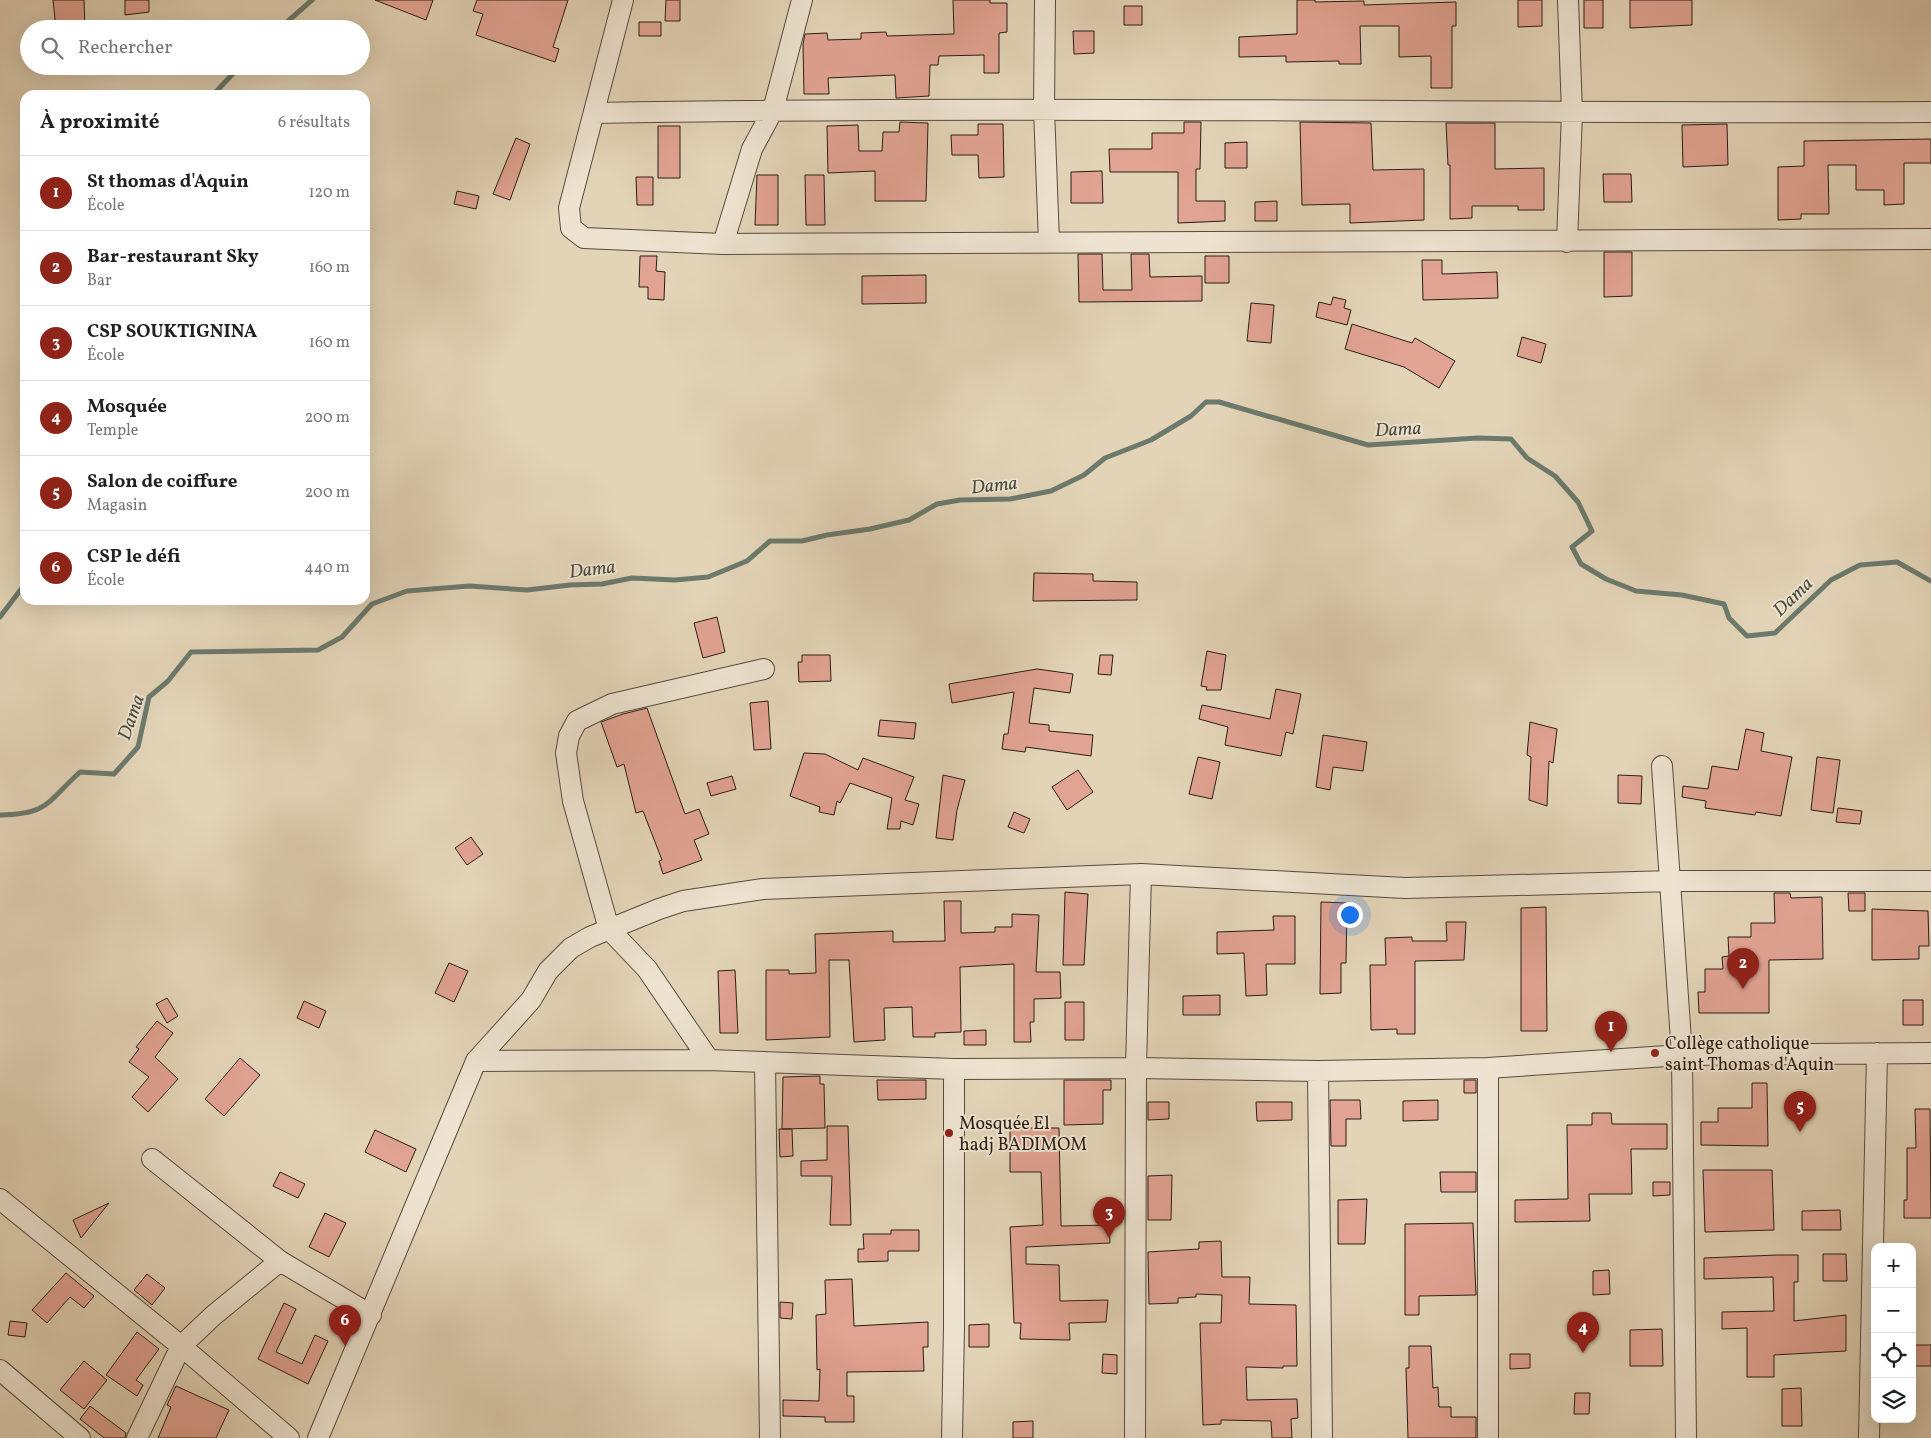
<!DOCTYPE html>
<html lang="fr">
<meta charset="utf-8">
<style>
body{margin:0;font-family:Vollkorn,serif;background:#f2f2f2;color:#202124}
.controls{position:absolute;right:15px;bottom:15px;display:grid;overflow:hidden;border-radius:10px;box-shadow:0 5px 20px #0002}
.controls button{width:45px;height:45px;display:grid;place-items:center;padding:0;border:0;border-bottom:1px solid #e0e0e0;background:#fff;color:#202124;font:25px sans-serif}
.you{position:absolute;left:1349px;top:914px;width:18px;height:18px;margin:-12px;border:4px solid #fff;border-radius:50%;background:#1a73e8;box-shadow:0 0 0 8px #1a73e833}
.badge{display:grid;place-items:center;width:32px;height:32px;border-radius:50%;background:#8f2418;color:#fff;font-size:16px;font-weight:700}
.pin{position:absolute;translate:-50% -41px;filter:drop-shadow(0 1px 2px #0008)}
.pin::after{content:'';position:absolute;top:26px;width:18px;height:15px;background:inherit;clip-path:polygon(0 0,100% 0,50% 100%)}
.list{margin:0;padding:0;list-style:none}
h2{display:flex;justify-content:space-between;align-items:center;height:65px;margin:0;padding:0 20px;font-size:21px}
h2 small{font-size:16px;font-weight:400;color:#757577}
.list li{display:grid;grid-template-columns:32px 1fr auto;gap:15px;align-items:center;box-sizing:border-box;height:75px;padding:0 20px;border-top:1px solid #e0e0e0}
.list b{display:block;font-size:19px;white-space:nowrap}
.list p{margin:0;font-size:16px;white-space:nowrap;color:#757577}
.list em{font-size:16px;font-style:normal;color:#757577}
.icon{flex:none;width:28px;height:28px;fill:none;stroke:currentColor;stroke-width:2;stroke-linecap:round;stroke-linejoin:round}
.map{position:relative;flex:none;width:1931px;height:1438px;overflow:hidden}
.search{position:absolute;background:#fff;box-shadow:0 5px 20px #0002;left:20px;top:20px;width:350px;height:55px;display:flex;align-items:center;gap:12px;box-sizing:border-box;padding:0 18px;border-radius:28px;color:#757577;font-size:19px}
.panel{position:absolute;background:#fff;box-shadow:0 5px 20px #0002;left:20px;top:90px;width:350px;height:515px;border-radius:15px}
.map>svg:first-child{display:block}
</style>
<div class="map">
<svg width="1931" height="1438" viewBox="0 0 1931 1438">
<rect width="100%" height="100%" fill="#e3d4b7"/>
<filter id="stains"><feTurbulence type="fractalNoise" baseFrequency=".004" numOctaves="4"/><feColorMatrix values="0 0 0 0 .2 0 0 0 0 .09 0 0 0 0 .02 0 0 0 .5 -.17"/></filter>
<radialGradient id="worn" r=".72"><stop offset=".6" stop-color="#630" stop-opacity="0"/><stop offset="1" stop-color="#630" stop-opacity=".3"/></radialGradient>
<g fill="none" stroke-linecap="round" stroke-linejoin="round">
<path stroke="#6b7a6d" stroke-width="5" d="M279 29 312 0
M213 95 240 66
M0 617 25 584
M0 815C49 814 47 802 80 772L114 774 138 747 149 697 168 681 191 652 318 650 342 637 372 604 407 591 469 586 527 590 570 585 602 584 632 578 675 580 708 577 747 561 770 541H802L827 535 870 529 909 520 937 504 960 500 1010 499 1051 491 1084 475 1105 458 1151 440 1191 416 1206 402H1219L1368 445 1477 438 1511 439 1527 458 1555 476 1578 502 1592 531 1572 547 1581 564 1606 579 1636 591 1682 595 1724 604 1729 618 1747 636 1775 633 1831 580 1860 565 1897 562 1931 581"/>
</g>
<path fill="#e1a392" stroke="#2a1c14" d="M53 0H84L85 29H56Z
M125 0H149V12L125 15Z
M375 0H433L426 20Z
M477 0H568L553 47 559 49 555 62 476 35 483 14 473 11Z
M666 0H680V21H665Z
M953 0H990V3H1007V32L999 33V73H984V55L939 56 938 65H930L929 96 896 98 895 75 828 78 829 94H804L803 44 805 34 827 33 828 40 861 39V33L886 32 887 36 954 34Z
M1297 0H1315V2L1364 1V5L1456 2V26H1452V88H1431V56L1399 57V26H1360L1361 64H1339V61L1286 62V56L1239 57V37L1297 34Z
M1518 0H1542V26L1518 27Z
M1584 0H1603V28H1584Z
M1630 0H1692V25L1630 28Z
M1124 6H1142V25H1124Z
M639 22H661V36H639Z
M1073 31H1094V53L1074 54Z
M900 122 928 123 926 201H875V171L828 173 827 126 858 125 859 151H882L883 132H899Z
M1184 122H1201L1200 169H1196V201H1225V221L1178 223V172H1110L1109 149H1152V133H1184Z
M1300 122 1371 123 1373 170 1424 169V220L1350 223V204L1302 205Z
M1446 123H1495V169L1544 168V210H1518V206H1472V218L1450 219V165H1448Z
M978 124H1003L1004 177 979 178 978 155H952L951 135H978Z
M1727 124 1728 165 1683 167 1682 125Z
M658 126H680V178H658Z
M516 138 530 144 510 200 493 194Z
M1931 139V163H1904V204L1884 205V190H1856V165H1828L1829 214H1801V219L1778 220V167L1804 166V141Z
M1247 142V168H1225V143Z
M1102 171 1103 203H1071V172Z
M1603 174H1631L1632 202H1604Z
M757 175H778V225H755Z
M805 175H824L825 225H806Z
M636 177H653V205H637Z
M457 191 479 196 476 209 454 204Z
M1277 201V221H1255V202Z
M1604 252H1632V296L1604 297Z
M1078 254H1102L1103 290H1132L1131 254H1149L1150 277 1202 276V301L1079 302Z
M640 256H657L656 271 665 272 664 300 648 299V287H639Z
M1205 256H1229V283H1205Z
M1422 260H1442V274L1497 272 1498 298 1423 300Z
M926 275V303L862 304V276Z
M1333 297 1346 300 1344 308 1351 310 1347 325 1316 317 1319 302 1331 305Z
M1251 303 1274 305 1271 343 1247 341Z
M1352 324 1412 343 1415 338 1455 361 1439 388 1404 367 1345 349Z
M1522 337 1546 344 1541 363 1517 356Z
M1034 573 1093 574V581L1137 582V600L1033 601Z
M717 617 725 652 703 658 694 623Z
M1207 651 1226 655 1221 690H1206L1207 687 1201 686Z
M802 655H830L831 681 799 682 798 662H802Z
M1100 655H1113L1111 675 1098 674Z
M1037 669 1073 674 1070 693 1034 688 1029 723 1049 725V731L1093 735 1091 756 1026 747 1025 752 1002 749 1004 734H1008L1014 692 952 703 949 684Z
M1276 689 1301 694 1293 734 1286 732 1281 756 1225 745 1228 727 1199 719 1202 705 1270 719Z
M768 701 771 749 754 750 750 703Z
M647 708 685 814 699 809 709 834 694 840 702 860 663 874 659 861 662 860 643 811 636 813 624 764 617 767 601 722 623 714Z
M880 720 916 723 914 739 878 736Z
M1530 722 1557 729 1553 763 1549 761 1547 806 1529 800 1531 757 1527 755Z
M1746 729 1764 733 1761 751 1792 757 1781 816 1756 812 1755 815 1705 808 1706 801 1682 797 1683 786 1708 789 1712 766 1738 770Z
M1323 735 1367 742 1363 771 1333 767 1330 790 1316 787Z
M804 753 825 754 858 770 863 758 914 777 905 800 919 804 913 825 901 821 900 829H887L892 798 850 783 840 803 837 801 834 815 819 812 820 807 790 796Z
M1198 757 1220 762 1212 799 1189 794Z
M1817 757 1840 760 1833 813 1811 810Z
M1078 770 1093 792 1067 810 1052 787Z
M943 775 965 780 957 810 953 840 936 838Z
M1618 775 1642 776 1641 804 1618 803Z
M732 776 736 789 711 796 707 783Z
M1838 808 1862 811 1860 824 1836 822Z
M1014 812 1030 819 1024 833 1008 827Z
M471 837 483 854 467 865 455 848Z
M1065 892 1088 894 1084 965H1063Z
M1774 893H1790L1791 898 1822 897 1823 959 1769 960V1013H1699L1698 992H1705V969H1723L1722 957 1729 956 1728 937H1751V923H1775Z
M1848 893H1865V911H1849Z
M944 901H961V933L995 932V927H1012V914L1039 915 1036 972H1060L1061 998 1034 999V1022H1030L1031 1042H1014V964L960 967 961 1032 935 1033V1037H913L912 1007 884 1008 885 1040 854 1042 849 960H829L830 1037 766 1040V970H789V974L816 973 815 934 893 931V942L945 941Z
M1321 902 1347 903 1346 963H1341V993L1320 994Z
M1546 907 1547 1031H1521V908Z
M1872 909 1928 911 1929 946H1919V959L1872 960Z
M1273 916H1295V964H1266L1267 995 1246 996 1244 953 1217 954V932L1274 930Z
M1446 922H1466L1464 960 1415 961V1034H1397V1029L1371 1030 1370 965H1386L1385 938 1412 937V941H1447Z
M449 963 468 971 454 1002 435 993Z
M735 970 738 1033H720L718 971Z
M1220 995V1015H1183V996Z
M167 998 178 1016 167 1023 156 1004Z
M1903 1000H1923V1025H1903Z
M304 1001 326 1011 319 1028 297 1018Z
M1065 1002H1084V1040H1065Z
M157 1021 173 1033 155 1057 178 1079 148 1112 132 1097 149 1077 129 1062 139 1049 136 1047Z
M986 1030V1045H964V1031Z
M240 1058 260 1075 224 1116 205 1099Z
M820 1076V1084H824L825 1128 782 1129 783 1077Z
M877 1080H926V1099L878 1100Z
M1064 1080H1111V1090H1103V1124L1064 1125Z
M1464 1080H1476V1093H1464Z
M1752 1083H1767L1768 1146 1701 1145V1122H1718V1108H1752Z
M1330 1100H1360L1361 1119H1346V1146H1331Z
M1438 1100V1120L1403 1121V1101Z
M1148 1102H1169V1119L1148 1120Z
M1256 1102H1292V1120L1257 1121Z
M1915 1109H1930L1931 1218H1904V1200H1907V1148H1916Z
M1592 1113H1611L1612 1124H1667V1149H1631L1632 1194H1589L1590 1221 1515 1222V1200L1568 1199 1567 1125H1592Z
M827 1126H848L851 1225H830L832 1176H801V1161L827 1160Z
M1010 1128H1059L1061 1226 1109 1225 1110 1243 1026 1247V1264L1059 1265 1060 1301 1108 1300 1106 1322 1069 1323 1070 1340 1020 1339 1021 1323H1014L1010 1227 1043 1225 1041 1172H1010Z
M779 1129H792L793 1156 780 1157Z
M375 1130 416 1149 406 1172 365 1152Z
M1703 1170H1772L1774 1230 1705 1232Z
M280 1172 305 1184 298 1198 273 1186Z
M1440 1172H1476V1192H1441Z
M1172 1175 1171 1220H1148V1176Z
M1653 1182H1670V1195L1653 1196Z
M1367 1199 1365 1244H1338V1200Z
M109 1203 81 1238 73 1220Z
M1840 1210 1841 1230H1802V1211Z
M325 1213 346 1223 329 1257 309 1247Z
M1473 1223 1476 1295 1419 1296V1315H1405V1224Z
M891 1230H919V1251H888V1261L858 1262V1249H864L863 1234H891Z
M1221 1241 1222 1277H1250L1249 1304 1296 1305 1297 1366H1283V1368L1246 1367 1247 1400 1297 1399 1298 1418 1291 1419 1292 1438H1272L1271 1421 1221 1420V1424L1203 1425 1200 1323H1221L1222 1295 1196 1294V1297L1178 1298V1303L1149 1304 1148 1252 1199 1249V1242Z
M1823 1254H1846L1847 1281H1823Z
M1777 1255H1798V1282H1794V1321L1846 1315V1351L1774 1355V1377H1747V1328L1722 1329V1312L1774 1311 1773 1277 1704 1279V1258Z
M1609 1270 1610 1294 1593 1295V1271Z
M66 1273 94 1296 84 1308 70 1297 47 1323 32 1310Z
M147 1274 165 1288 152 1305 134 1290Z
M852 1279 854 1326 928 1322V1347H923L924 1371 847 1372V1396H854V1422H825V1417L783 1416V1400L819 1401 820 1369 817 1370 816 1315 826 1314 825 1280Z
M780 1302 793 1303 792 1319 780 1318Z
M284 1303 296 1309 276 1352 302 1364 315 1335 328 1341 308 1384 258 1359Z
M1570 1319H1591L1592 1331 1571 1332Z
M10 1321 27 1323 25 1337 8 1335Z
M989 1324V1347H969V1325Z
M1662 1329 1663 1366H1630V1330Z
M137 1332 159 1349 136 1380 143 1385 137 1396 106 1375Z
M1912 1345H1931V1366H1912Z
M1409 1346H1431L1433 1388 1438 1387 1439 1407H1451V1417H1476V1438H1408L1406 1368H1409Z
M1103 1354 1117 1355V1374L1102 1373Z
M1510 1354H1530V1368L1510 1369Z
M84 1361 107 1380 84 1409 60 1390Z
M176 1386 229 1410 216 1438H158L171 1407 167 1405Z
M1801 1388 1802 1426H1782V1389Z
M1575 1393H1590L1589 1414H1574Z
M90 1406 126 1433 125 1438H104L80 1419Z
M1033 1421V1438H1013V1422Z"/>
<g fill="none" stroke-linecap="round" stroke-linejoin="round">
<defs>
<path id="minor" d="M623 0 569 208 571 228 584 238 723 244 1931 239
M1045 0 1044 109 1049 242
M595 113C1040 105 1486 114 1931 112
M1567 242 1572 113 1568 0
M723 244 752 149 773 110 802 0
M1662 766 1682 1055 1686 1438
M709 1060 647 969 609 929 573 801 566 753 569 736 577 721 612 704 764 669
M476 1061 709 1060 954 1069 1136 1068 1318 1071 1488 1068 1682 1055 1931 1053
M765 1062 770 1438
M1488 1068V1438
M1318 1071 1322 1438
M152 1159 280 1261 371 1315
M0 1199 181 1346 289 1438
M0 1370 80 1438
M137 1438 181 1346 214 1315 280 1261
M318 1438 476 1061 531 1000 548 971 571 948 590 937 659 909 683 901 763 889 1141 874 1405 888 1672 881H1931
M952 1438 954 1326V1069
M1135 1438 1136 1068 1141 874
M1869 1438 1877 1053"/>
</defs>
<use href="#minor" stroke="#584a3d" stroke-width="22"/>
<use href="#minor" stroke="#ede3d0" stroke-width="20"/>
</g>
<g fill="#8f2418" stroke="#ede3d0" stroke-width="2">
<circle cx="1655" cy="1053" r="5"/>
<circle cx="949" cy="1133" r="5"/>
</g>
<g text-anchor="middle" stroke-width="4" stroke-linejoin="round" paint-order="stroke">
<g font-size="18" fill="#2a1c14" stroke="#ede3d0" text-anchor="start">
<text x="1665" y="1049">Collège catholique<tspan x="1665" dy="21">saint Thomas d'Aquin</tspan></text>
<text x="959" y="1129">Mosquée El<tspan x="959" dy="21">hadj BADIMOM</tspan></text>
</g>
<g font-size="19" font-style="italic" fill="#4a4b41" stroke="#ede3d0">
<text transform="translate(1398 428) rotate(-3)" y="7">Dama</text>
<text transform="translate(994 484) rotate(-6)" y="7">Dama</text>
<text transform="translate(592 568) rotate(-7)" y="7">Dama</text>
<text transform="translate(1792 596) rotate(-44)" y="7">Dama</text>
<text transform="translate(130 717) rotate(-71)" y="7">Dama</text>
</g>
</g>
<rect width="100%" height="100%" filter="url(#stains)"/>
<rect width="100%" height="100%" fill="url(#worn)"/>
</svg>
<div class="controls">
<button>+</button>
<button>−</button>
<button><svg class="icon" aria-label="locate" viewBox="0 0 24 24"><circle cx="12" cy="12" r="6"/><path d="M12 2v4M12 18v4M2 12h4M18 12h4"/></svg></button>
<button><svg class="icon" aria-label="layers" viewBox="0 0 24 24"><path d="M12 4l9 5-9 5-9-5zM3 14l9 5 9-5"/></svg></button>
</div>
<div class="you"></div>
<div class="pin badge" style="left:1611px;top:1052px">1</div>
<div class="pin badge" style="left:1743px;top:989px">2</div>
<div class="pin badge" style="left:1109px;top:1238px">3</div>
<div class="pin badge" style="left:1583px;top:1353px">4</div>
<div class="pin badge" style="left:1800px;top:1132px">5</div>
<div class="pin badge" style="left:345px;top:1346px">6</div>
<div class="search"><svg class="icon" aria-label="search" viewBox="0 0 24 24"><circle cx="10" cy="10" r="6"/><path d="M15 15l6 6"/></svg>Rechercher</div>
<section class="panel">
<h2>À proximité<small>6 résultats</small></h2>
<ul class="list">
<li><span class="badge">1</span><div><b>St thomas d'Aquin</b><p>École</p></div><em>120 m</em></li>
<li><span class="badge">2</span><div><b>Bar-restaurant Sky</b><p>Bar</p></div><em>160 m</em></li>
<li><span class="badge">3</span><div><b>CSP SOUKTIGNINA</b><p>École</p></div><em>160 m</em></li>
<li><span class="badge">4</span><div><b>Mosquée</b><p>Temple</p></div><em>200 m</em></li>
<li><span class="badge">5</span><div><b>Salon de coiffure</b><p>Magasin</p></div><em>200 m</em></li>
<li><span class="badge">6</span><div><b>CSP le défi</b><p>École</p></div><em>440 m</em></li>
</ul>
</section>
</div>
